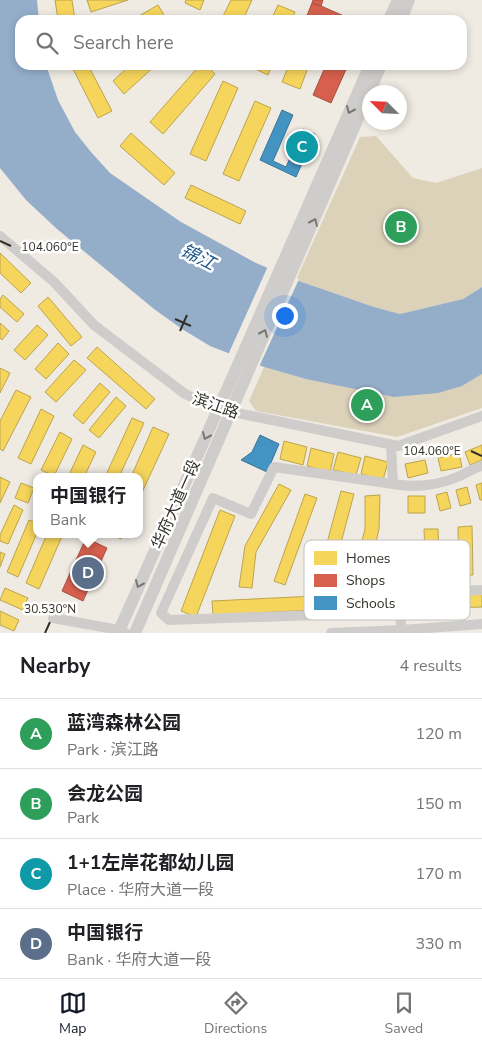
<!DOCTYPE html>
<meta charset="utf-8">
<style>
body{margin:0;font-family:"Nunito Sans","Noto Sans SC",sans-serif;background:#f6f6f6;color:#202124}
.compass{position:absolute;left:362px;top:85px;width:45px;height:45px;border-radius:50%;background:#fff;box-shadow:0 2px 8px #0003;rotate:294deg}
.you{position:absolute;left:284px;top:315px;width:18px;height:18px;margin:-12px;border:4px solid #fff;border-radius:50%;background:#1a73e8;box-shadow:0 0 0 8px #1a73e833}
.badge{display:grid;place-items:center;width:32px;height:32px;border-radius:50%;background:#111827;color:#fff;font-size:16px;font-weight:700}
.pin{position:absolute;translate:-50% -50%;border:2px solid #fff;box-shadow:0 1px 5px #0006}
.popup{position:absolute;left:33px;top:473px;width:110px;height:65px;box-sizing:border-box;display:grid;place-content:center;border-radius:10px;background:#fff;filter:drop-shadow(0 1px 4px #0005);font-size:16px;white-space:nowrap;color:#757577}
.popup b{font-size:19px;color:#202124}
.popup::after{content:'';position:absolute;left:50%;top:100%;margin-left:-10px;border:10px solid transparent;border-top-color:#fff}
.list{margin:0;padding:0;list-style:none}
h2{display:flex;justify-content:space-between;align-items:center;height:65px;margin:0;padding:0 20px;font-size:21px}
h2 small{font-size:16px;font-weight:400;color:#757577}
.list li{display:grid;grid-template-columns:32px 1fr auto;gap:15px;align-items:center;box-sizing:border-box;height:70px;padding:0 20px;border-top:1px solid #e0e0e0}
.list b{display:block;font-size:19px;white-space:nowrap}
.list p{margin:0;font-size:16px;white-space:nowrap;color:#757577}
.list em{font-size:16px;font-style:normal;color:#757577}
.icon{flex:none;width:28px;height:28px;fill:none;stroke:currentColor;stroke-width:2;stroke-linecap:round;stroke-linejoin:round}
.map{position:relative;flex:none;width:482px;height:633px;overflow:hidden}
.search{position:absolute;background:#fff;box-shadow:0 2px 8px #0003;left:15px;right:15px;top:15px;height:55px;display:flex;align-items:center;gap:12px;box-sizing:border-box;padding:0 18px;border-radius:15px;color:#757577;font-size:19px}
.sheet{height:345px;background:#fff}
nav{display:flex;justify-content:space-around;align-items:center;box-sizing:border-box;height:70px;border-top:1px solid #e0e0e0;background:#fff;font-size:14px;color:#757577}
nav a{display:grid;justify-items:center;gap:2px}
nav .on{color:#111827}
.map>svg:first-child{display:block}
</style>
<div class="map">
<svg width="482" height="633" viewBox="0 0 482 633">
<rect width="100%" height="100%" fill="#efebe3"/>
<path fill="#dcd2ba" d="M376 136 413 178 436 183 482 168V287L463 299 400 314 374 307 296 280 360 137Z
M264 367 306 379 462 386 482 374V408L397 437 256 411 249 401Z"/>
<path fill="#94aeca" d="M0 0H37L39 20H20V65H46L58 100 75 132 91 152 110 173 181 222 256 263 296 280 374 307 400 314 463 299 482 287V374L462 386 438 393 394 397 306 379 264 367 210 346 182 329 154 309 57 229 26 200 0 168Z"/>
<path fill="#efebe3" d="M268 266 299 279 259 367 228 355Z"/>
<path fill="#f6d55c" stroke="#bca44d" d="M55 0H72L75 20H58Z
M87 0H128L91 12Z
M186 0H204L200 10 185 3Z
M231 0H252L243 20H221Z
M158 5 167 20H132Z
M278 5 295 12 292 20H271Z
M71 65H88L112 111 98 118Z
M130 65H156L124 94 113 81Z
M200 65H206L215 74 163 134 150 122Z
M252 65H272L268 75 251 67Z
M289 65H309L300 89 282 82Z
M223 81 238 88 206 161 190 154Z
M255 101 271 108 239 181 223 174Z
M131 133 175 173 164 185 120 146Z
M191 185 246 211 240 224 185 198Z
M0 253 31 283 21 293 0 273Z
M3 295 24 314 17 322 0 307V299Z
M48 297 82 337 71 346 38 306Z
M0 323 9 331 2 340 0 338Z
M37 325 48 335 25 360 14 350Z
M58 343 69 354 46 379 35 369Z
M97 347 155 399 146 409 87 358Z
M74 360 86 370 56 402 45 392Z
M0 368 10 373 0 393Z
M100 383 110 392 83 424 73 415Z
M16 390 31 397 3 451 0 449V421Z
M116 397 126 406 99 438 89 430Z
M41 409 54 416 31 464 18 458Z
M132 418 144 423 119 477H105Z
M153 427 169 434 139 499V477H131Z
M60 432 72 439 54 476 41 470Z
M284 441 307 447 303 465 280 459Z
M83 445 96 452 84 477H68Z
M482 445V460L470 465 465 452Z
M311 448 334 454 330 472 307 466Z
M338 452 361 458 356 475 333 470Z
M459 453 462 467 441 471 438 458Z
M365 456 388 462 383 480 361 474Z
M425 460 428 473 408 478 405 464Z
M0 477 10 482 0 503Z
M21 483 34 488 28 503 15 498Z
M482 483V500H480L476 485Z
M279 484 291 490 256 552 252 588 239 587 245 546Z
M467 487 471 503 460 506 456 490Z
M341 491 354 494 330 584 317 580Z
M447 492 451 508 440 511 436 495Z
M305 494 317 498 285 585 274 581Z
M380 495 379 529 372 559 358 584 346 577 359 552 365 529V496Z
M408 496H425V513H408Z
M14 505 23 510 8 544 0 541V535Z
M220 510 235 516 196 617 181 611Z
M29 520 37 523V533L18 577 7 572Z
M472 526 473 575 459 576 458 527Z
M424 529H438L440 578H426Z
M47 534H63L39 589 26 583Z
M110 534H123L121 539Z
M0 552 5 554 0 567Z
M5 588 28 598 23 610 0 600Z
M482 594V607L412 609 411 597Z
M315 596V610L213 615 212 601Z
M392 597V611L326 613V600Z
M0 611 19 620 14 631 0 625Z"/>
<path fill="#d6604d" stroke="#a55242" d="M313 0H323L321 6 312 3Z
M312 3 321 6 353 20H312L306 18Z
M326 65H348L331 103 313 95Z
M86 538 107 548 83 601 62 591Z"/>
<path fill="#4393c3" stroke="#3e7595" d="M282 110 293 115 273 161 286 167 303 129 315 134 296 177 260 160Z
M260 435 279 444 267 472 241 460 252 452Z"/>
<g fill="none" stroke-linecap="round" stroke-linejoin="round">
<path stroke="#cfcdcb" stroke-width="10" d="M0 236 54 282 94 325 185 394 218 409 398 446 482 416
M391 445 393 484 274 467 251 514 213 498 161 613 169 620 320 615V595L396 594 402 630
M393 484C415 488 439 485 460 476 467 472 474 468 482 466
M396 594 482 590
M53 618 119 630 126 633
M331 633 402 630 482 624"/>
<path stroke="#cfcdcb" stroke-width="12" d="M389 20 398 0
M401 20 409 0
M118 633 233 376 370 65
M135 633 381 65"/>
</g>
<defs><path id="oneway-chevron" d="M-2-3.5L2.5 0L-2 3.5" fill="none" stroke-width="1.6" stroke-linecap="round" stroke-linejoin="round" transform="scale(1.25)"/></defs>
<g stroke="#797772">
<use href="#oneway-chevron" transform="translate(350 110) rotate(114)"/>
<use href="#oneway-chevron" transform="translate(314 222) rotate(-66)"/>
<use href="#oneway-chevron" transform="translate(264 333) rotate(-66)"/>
<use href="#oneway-chevron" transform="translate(206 436) rotate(114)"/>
<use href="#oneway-chevron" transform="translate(139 584) rotate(114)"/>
</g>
<path fill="none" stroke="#33302a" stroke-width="2" d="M0 241 11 246M175 319 191 326M180 331 187 315M471 451 482 456M45 633 50 622"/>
<g text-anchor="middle" stroke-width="5" stroke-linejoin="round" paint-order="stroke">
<g font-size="16" fill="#33302a" stroke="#fff">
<text transform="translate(216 405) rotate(19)" y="6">滨江路</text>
<text transform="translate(175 504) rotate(-66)" y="6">华府大道一段</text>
</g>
<g font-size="18" font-style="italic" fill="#1f588f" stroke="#fff">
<text transform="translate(198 257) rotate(27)" y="6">锦江</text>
</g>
</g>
<rect x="304" y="540" width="166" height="80" rx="8" fill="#fff" stroke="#c2c1bf" stroke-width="1"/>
<rect x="314" y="551" width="23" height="14" fill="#f6d55c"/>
<rect x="314" y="574" width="23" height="13" fill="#d6604d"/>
<rect x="314" y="596" width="23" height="14" fill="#4393c3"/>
<g font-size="14" fill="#33302a">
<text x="346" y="563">Homes</text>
<text x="346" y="585">Shops</text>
<text x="346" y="608">Schools</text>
</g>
<g font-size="12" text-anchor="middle" fill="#33302a" stroke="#fff" stroke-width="5" stroke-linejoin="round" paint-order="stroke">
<text x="50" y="251">104.060°E</text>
<text x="432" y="455">104.060°E</text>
<text x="50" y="613">30.530°N</text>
</g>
</svg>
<svg class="compass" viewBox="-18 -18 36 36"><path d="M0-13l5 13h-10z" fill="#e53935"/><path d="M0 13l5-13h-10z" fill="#757577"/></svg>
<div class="you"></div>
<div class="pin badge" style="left:367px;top:405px;background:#2e9e5b">A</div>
<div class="pin badge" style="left:401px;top:227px;background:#2e9e5b">B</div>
<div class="pin badge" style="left:302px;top:147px;background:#0f9aa8">C</div>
<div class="pin badge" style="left:88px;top:573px;background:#5c6f8a">D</div>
<div class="popup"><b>中国银行</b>Bank</div>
<div class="search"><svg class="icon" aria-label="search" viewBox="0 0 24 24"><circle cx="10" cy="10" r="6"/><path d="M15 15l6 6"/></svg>Search here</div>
</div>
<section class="sheet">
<h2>Nearby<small>4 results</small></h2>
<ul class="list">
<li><span class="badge" style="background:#2e9e5b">A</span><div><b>蓝湾森林公园</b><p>Park · 滨江路</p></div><em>120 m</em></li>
<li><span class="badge" style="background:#2e9e5b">B</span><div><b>会龙公园</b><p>Park</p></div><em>150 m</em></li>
<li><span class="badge" style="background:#0f9aa8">C</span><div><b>1+1左岸花都幼儿园</b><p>Place · 华府大道一段</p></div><em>170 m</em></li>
<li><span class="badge" style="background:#5c6f8a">D</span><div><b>中国银行</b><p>Bank · 华府大道一段</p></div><em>330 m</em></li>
</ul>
</section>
<nav>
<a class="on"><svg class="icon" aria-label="map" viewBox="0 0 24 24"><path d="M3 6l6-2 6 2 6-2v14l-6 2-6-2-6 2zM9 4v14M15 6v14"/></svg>Map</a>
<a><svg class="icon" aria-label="directions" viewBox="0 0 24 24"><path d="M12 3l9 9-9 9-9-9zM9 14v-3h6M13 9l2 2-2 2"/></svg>Directions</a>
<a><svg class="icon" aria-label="saved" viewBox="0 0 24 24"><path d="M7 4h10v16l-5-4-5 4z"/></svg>Saved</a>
</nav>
